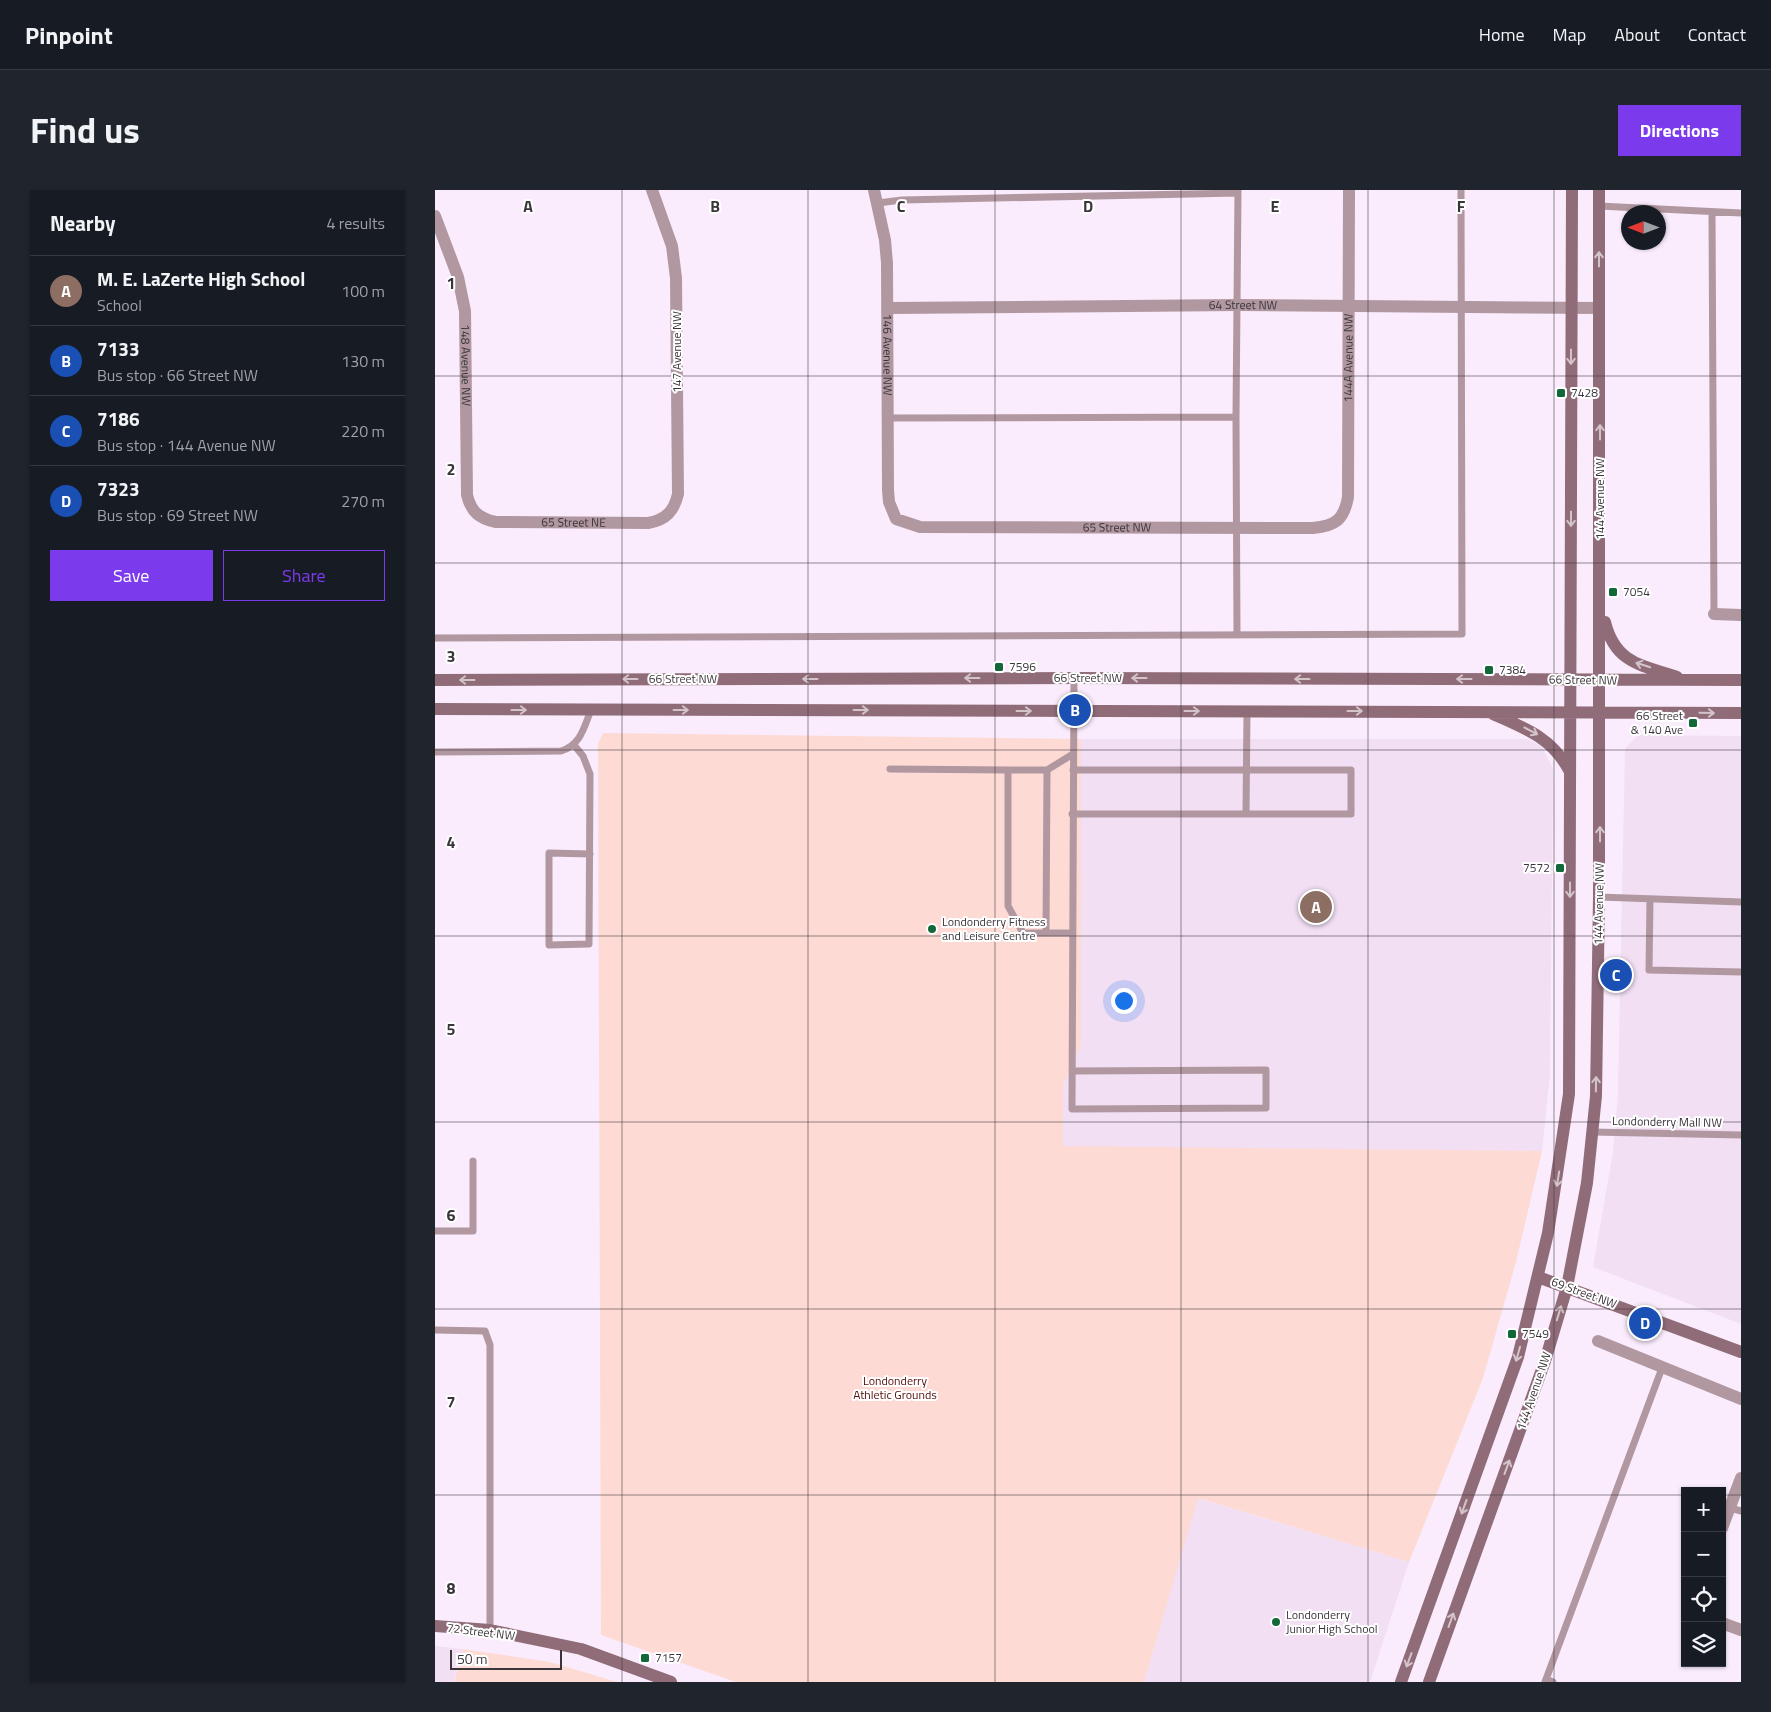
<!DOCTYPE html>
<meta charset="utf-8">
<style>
body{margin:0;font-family:"Titillium Web",sans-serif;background:#20242c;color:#f1f3f6}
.controls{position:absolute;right:15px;bottom:15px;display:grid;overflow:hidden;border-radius:0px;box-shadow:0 1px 4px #0004}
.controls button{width:45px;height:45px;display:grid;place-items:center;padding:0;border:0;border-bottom:1px solid #363941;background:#171b24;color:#f1f3f6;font:25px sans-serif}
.compass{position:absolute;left:1186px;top:15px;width:45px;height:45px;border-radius:50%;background:#171b24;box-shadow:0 1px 4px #0004;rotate:270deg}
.scale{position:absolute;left:15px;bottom:12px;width:112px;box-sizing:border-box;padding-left:5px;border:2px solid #3a353b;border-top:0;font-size:14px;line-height:18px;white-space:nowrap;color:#3a353b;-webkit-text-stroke:4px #fff;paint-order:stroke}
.you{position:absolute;left:688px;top:810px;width:18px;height:18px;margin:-12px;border:4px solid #fff;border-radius:50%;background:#1a73e8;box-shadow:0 0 0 8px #1a73e833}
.badge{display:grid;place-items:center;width:32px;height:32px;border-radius:50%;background:#7c3aed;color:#fff;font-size:16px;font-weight:700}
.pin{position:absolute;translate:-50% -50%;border:2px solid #fff;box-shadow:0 1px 5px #0006}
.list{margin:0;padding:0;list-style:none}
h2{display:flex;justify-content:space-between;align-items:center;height:65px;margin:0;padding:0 20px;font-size:21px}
h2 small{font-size:16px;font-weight:400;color:#9ea1a6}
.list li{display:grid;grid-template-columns:32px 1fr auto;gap:15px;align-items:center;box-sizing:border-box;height:70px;padding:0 20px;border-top:1px solid #363941}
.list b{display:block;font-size:19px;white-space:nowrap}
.list p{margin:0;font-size:16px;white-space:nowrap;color:#9ea1a6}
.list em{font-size:16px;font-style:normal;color:#9ea1a6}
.actions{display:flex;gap:10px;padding:15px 20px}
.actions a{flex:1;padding:11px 0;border:1px solid #7c3aed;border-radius:0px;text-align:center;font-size:18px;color:#7c3aed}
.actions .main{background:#7c3aed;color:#fff}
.icon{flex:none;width:28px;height:28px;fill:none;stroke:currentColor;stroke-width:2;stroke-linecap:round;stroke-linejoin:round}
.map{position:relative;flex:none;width:1306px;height:1492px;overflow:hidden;border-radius:0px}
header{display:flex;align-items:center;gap:30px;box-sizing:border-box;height:70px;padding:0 25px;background:#171b24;border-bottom:1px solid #363941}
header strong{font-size:24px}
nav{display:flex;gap:28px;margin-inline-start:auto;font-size:18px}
.intro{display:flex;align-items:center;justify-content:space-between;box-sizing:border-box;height:120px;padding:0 30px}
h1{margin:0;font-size:35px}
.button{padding:12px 22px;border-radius:0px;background:#7c3aed;color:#fff;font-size:18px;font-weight:700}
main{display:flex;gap:30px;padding:0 30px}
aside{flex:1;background:#171b24;border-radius:0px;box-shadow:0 1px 4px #0004}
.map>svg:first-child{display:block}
</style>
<header>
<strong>Pinpoint</strong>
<nav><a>Home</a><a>Map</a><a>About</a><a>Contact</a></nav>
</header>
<div class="intro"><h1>Find us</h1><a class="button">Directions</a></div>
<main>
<aside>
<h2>Nearby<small>4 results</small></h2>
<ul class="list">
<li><span class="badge" style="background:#8d6e63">A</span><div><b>M. E. LaZerte High School</b><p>School</p></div><em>100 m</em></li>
<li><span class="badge" style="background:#1a4fb4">B</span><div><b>7133</b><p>Bus stop · 66 Street NW</p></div><em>130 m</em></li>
<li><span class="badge" style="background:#1a4fb4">C</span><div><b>7186</b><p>Bus stop · 144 Avenue NW</p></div><em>220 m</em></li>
<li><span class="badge" style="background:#1a4fb4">D</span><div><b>7323</b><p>Bus stop · 69 Street NW</p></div><em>270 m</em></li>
</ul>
<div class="actions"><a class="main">Save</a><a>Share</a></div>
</aside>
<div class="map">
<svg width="1306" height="1492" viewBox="0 0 1306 1492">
<rect width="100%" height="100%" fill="#faecfc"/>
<path fill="#f2dff4" d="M1204 545 1306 546V1134L1158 1077 1178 962 1183 904 1190 558Z
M646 549H1093L1107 557 1118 579 1115 884 1107 961 628 957V894L646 855Z
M762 1308 974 1372 935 1492H709Z
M0 1456 28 1459 18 1492H0Z"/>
<path fill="#fddad4" d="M168 543 646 549V855L628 894V956L1107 961 1081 1072 1048 1188 974 1372 763 1308 709 1492H301L166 1445 163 554Z
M28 1459 115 1472 182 1492H19Z"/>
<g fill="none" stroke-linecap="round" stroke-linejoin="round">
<path stroke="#b197a0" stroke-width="7" d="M443 13 467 10 803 3
M1164 16 1306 23
M1277 22 1279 424
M453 228 801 227
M802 445 801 227 803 0
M0 448 1027 444 1026 0
M139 555 148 566 155 584 154 754 114 755V663L155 664
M0 562 126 561C146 555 149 537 156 520
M455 579 573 580V716L588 743H611L612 580
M573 580H612L638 564
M637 624H916V580H638
M811 624 812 521
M1164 707 1306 712
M1215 709 1214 780 1306 782
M611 743H636
M637 881 831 880V918L637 919 639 488
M1157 942 1306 945
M0 1041H38V971
M0 1140 50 1141 55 1155V1440
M1295 1318 1306 1321
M1111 1489 1118 1492
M1110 1492 1227 1178"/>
<g stroke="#b197a0" stroke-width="12">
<path id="s1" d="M439 0 450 50 452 73 453 300 454 312 461 329 485 337 878 338C900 336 909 330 913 307L914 0"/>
<path id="s2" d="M0 26 23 87 30 121 32 305C36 322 45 329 61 332L213 333C231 330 239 321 243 304L241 88 237 56 217 0"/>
<path id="s3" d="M453 118 803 115 1164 118"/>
<path d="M1279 424 1306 425"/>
<path d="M1163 1151 1306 1209"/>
<path d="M1287 1338 1306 1288"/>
<path d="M1287 1433 1306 1440"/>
</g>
<path stroke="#906c79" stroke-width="12" d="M1170 432C1180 473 1206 475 1242 487
M0 490 639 488 1306 490
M0 519 1306 523
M1058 524C1090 538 1117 548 1134 580
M1103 1087 1306 1162
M0 1436 55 1440 146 1459 236 1492
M966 1492 1083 1167 1113 1043 1134 904 1137 0
M994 1492 1110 1171 1132 1097 1152 993 1161 906 1164 707V0"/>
</g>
<defs><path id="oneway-shaft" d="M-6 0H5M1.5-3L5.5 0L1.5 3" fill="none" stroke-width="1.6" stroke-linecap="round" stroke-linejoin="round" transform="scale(1.25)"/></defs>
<g stroke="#d3c4c9">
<use href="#oneway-shaft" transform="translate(1164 69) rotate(-90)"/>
<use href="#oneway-shaft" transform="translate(1136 167) rotate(90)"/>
<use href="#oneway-shaft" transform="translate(1165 242) rotate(-90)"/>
<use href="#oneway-shaft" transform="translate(1136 329) rotate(90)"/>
<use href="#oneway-shaft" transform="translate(1208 475) rotate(-162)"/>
<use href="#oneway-shaft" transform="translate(537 488) rotate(180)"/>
<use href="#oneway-shaft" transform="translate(704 488) rotate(-180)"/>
<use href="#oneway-shaft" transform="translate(195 489) rotate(180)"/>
<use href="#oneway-shaft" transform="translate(375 489) rotate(180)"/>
<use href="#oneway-shaft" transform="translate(867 489) rotate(-180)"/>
<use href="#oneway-shaft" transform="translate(1029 489) rotate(-180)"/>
<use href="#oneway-shaft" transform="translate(32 490) rotate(180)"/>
<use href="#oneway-shaft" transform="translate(84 520)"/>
<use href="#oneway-shaft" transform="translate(246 520)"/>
<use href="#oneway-shaft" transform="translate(426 520)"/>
<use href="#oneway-shaft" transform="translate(589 521)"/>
<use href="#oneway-shaft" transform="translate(757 521)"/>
<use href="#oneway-shaft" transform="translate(920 521)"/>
<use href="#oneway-shaft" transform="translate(1272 523) rotate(1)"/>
<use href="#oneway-shaft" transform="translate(1096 541) rotate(28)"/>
<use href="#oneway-shaft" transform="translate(1165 644) rotate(-90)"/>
<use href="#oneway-shaft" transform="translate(1135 700) rotate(90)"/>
<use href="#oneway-shaft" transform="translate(1161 894) rotate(-89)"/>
<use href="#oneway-shaft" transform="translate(1123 989) rotate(99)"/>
<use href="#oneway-shaft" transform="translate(1124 1123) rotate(-73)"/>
<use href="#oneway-shaft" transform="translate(1083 1164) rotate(106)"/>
<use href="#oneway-shaft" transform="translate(1072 1277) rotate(-70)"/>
<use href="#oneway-shaft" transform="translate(1029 1317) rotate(110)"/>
<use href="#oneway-shaft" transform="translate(1016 1430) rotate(-70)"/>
<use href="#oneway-shaft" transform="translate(974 1470) rotate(110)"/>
</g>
<path fill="none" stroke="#3a353b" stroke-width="1" stroke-opacity="0.55" d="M187 0V1492M373 0V1492M560 0V1492M746 0V1492M933 0V1492M1119 0V1492M0 186H1306M0 373H1306M0 560H1306M0 746H1306M0 932H1306M0 1119H1306M0 1305H1250M1287 1305H1306"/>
<g fill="#13683a" stroke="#fff" stroke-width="2">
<rect x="1121" y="198" width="10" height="10" rx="2.5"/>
<rect x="1173" y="397" width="10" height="10" rx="2.5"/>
<rect x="559" y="472" width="10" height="10" rx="2.5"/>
<rect x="1049" y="475" width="10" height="10" rx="2.5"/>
<rect x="1253" y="528" width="10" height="10" rx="2.5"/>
<rect x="1120" y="673" width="10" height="10" rx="2.5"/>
<circle cx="497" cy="739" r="5"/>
<rect x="1072" y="1139" width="10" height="10" rx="2.5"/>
<circle cx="841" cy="1432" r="5"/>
<rect x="205" y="1463" width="10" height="10" rx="2.5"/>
</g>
<g text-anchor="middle" stroke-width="4" stroke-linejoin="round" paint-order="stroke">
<g font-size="12" fill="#3a353b" stroke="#fff">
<text dy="4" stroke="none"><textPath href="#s3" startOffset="355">64 Street NW</textPath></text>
<text transform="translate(242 162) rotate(-90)" y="4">147 Avenue NW</text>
<text dy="4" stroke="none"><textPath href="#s1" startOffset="166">146 Avenue NW</textPath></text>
<text dy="4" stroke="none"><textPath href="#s1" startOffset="941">144A Avenue NW</textPath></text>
<text dy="4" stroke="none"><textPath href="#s2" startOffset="154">148 Avenue NW</textPath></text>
<text transform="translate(1165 309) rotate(-90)" y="4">144 Avenue NW</text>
<text dy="4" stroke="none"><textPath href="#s2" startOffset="404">65 Street NE</textPath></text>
<text dy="4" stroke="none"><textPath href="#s1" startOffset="554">65 Street NW</textPath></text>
<text x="653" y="492">66 Street NW</text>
<text x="248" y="493">66 Street NW</text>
<text transform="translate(1148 490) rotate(1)" y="4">66 Street NW</text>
<text transform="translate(1164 714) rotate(-89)" y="4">144 Avenue NW</text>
<text transform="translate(1232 932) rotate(1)" y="4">Londonderry Mall NW</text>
<text transform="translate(1149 1103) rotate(20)" y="4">69 Street NW</text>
<text transform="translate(1099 1201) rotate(-71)" y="4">144 Avenue NW</text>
<text transform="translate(46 1442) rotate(7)" y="4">72 Street NW</text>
</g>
<g font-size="12" fill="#3a353b" stroke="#fff" text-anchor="start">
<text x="1136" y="207">7428</text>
<text x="1188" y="406">7054</text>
<text x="574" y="481">7596</text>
<text x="1064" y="484">7384</text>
<text x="1248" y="530" text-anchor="end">66 Street<tspan x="1248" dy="14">&amp; 140 Ave</tspan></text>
<text x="1115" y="682" text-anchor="end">7572</text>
<text x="507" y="736">Londonderry Fitness<tspan x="507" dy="14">and Leisure Centre</tspan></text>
<text x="1087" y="1148">7549</text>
<text x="851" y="1429">Londonderry<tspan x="851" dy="14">Junior High School</tspan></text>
<text x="220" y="1472">7157</text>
</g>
<g font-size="12" fill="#530d07" stroke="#fff">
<text x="460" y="1195">Londonderry<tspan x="460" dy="14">Athletic Grounds</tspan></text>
</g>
</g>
<g font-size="16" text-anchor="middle" font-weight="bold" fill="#3a353b" stroke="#fff" stroke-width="4" stroke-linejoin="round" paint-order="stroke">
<text x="93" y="22">A</text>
<text x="280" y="22">B</text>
<text x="466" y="22">C</text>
<text x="653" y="22">D</text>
<text x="840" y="22">E</text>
<text x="1026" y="22">F</text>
<text x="16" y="99">1</text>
<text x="16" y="285">2</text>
<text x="16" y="472">3</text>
<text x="16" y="658">4</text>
<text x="16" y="845">5</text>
<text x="16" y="1031">6</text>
<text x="16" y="1218">7</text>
<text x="16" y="1404">8</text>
</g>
</svg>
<div class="controls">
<button>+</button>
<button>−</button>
<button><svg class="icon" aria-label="locate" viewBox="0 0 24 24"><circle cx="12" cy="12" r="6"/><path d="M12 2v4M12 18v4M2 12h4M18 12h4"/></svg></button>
<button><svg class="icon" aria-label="layers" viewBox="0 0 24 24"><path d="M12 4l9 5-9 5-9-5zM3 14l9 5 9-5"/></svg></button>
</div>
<svg class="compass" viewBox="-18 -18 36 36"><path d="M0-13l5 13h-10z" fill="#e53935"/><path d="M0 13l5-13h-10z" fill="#9ea1a6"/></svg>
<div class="scale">50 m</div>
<div class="you"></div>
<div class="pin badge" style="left:881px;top:717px;background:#8d6e63">A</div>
<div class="pin badge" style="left:640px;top:520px;background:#1a4fb4">B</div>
<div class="pin badge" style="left:1181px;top:785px;background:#1a4fb4">C</div>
<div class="pin badge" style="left:1210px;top:1133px;background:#1a4fb4">D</div>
</div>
</main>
